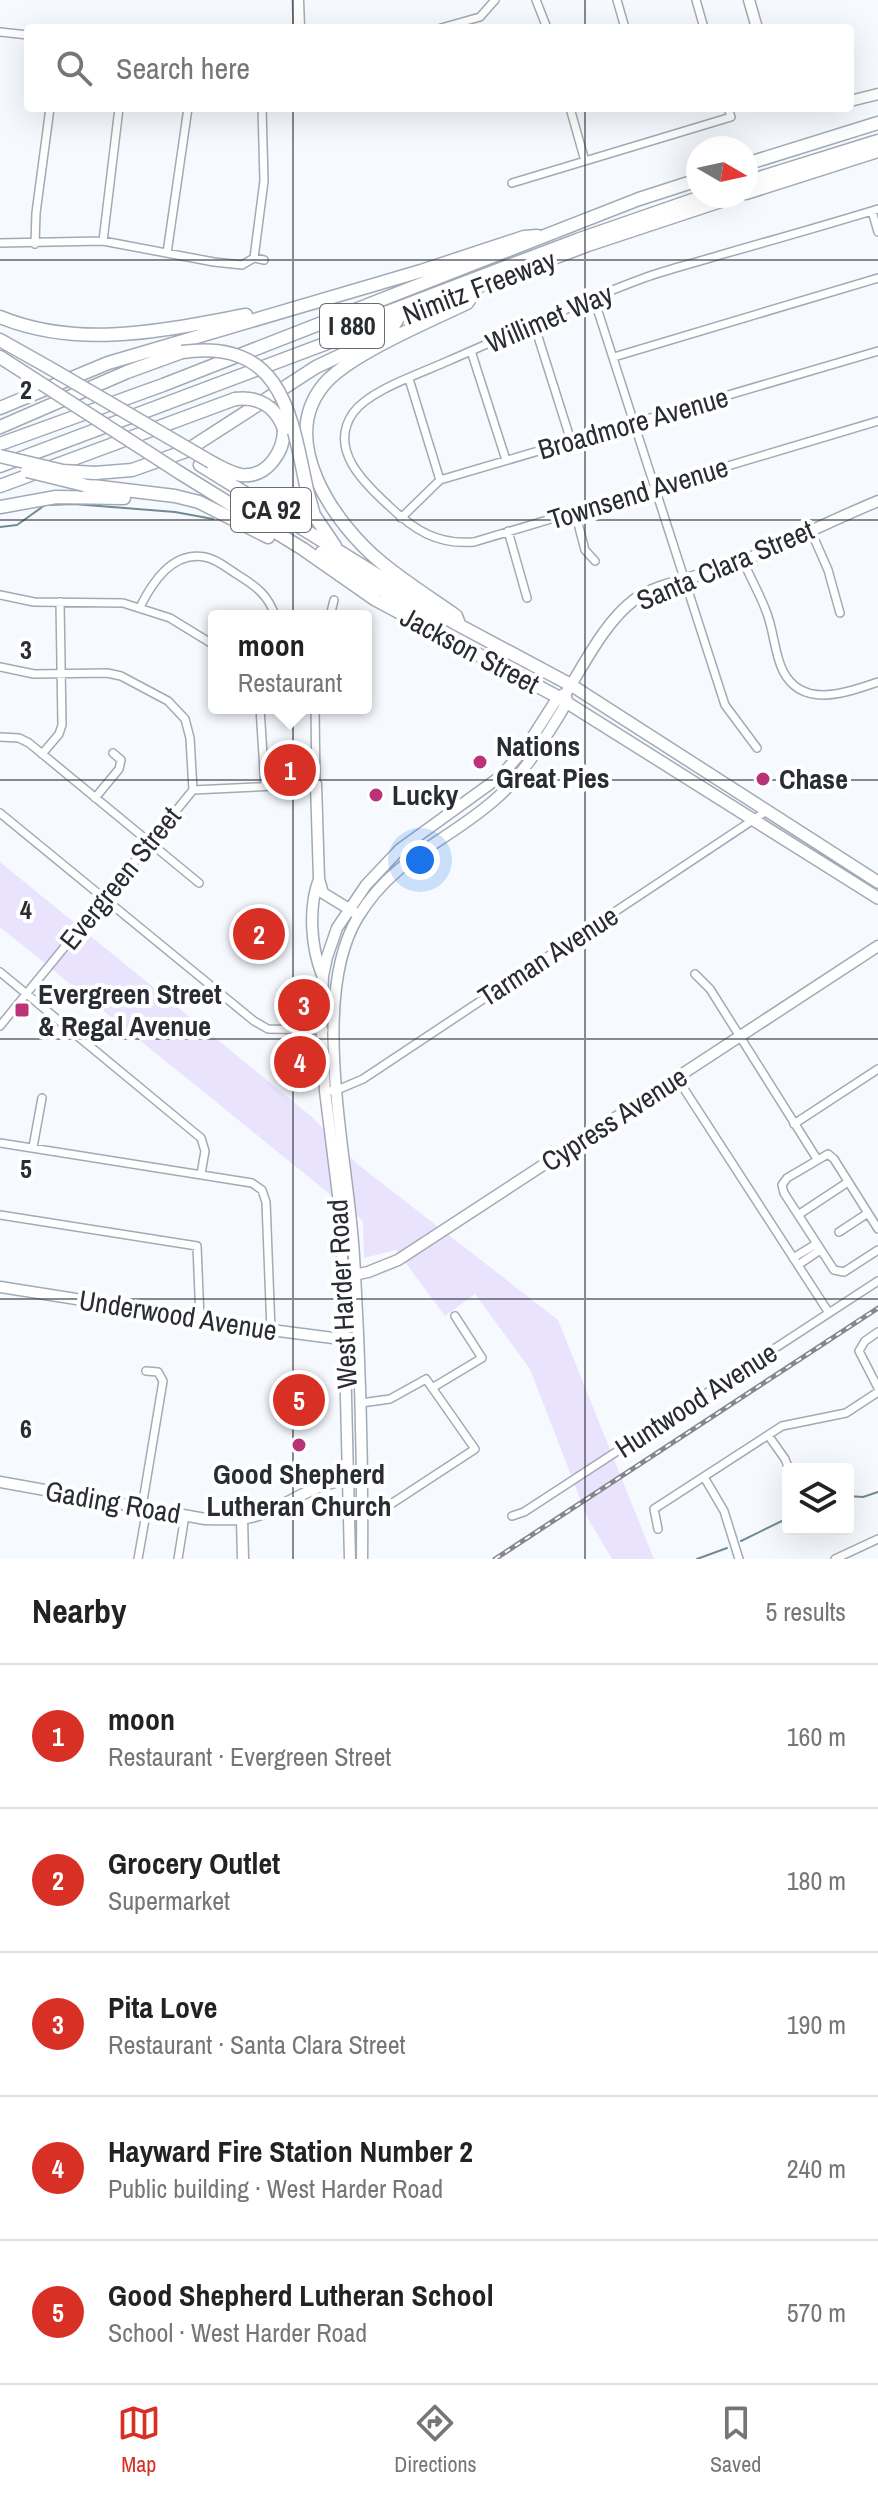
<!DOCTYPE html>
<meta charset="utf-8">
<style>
body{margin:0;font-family:"Archivo Narrow",sans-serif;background:#f2f2f2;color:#222}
.controls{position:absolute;right:24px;bottom:24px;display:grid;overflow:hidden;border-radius:8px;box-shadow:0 8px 32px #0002}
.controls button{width:72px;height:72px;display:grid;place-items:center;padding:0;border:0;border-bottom:2px solid #e0e0e0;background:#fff;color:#222;font:40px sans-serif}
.compass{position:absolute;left:686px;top:136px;width:72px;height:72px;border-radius:50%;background:#fff;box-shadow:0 8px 32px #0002;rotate:99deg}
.you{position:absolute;left:420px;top:860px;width:28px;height:28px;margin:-20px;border:6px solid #fff;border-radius:50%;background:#1a73e8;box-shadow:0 0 0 12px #1a73e833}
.badge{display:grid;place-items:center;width:52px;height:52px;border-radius:50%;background:#d93025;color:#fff;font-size:26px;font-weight:700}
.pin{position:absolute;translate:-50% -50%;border:4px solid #fff;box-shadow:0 2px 8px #0006}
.popup{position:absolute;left:208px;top:610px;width:164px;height:104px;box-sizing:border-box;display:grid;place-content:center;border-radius:8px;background:#fff;filter:drop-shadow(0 2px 6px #0005);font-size:26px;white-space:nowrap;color:#767676}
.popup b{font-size:30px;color:#222}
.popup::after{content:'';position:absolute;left:50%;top:100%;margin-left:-16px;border:16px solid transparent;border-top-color:#fff}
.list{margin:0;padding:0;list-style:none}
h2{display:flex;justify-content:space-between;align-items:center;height:104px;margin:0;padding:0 32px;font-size:34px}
h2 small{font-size:26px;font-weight:400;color:#767676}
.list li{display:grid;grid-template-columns:52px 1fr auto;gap:24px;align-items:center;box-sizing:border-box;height:144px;padding:0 32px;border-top:2px solid #e0e0e0}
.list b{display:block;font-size:30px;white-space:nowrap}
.list p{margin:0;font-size:26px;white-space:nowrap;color:#767676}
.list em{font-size:26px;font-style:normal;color:#767676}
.icon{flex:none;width:44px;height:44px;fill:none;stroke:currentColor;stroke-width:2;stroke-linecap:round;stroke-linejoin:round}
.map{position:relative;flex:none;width:878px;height:1559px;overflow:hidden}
.search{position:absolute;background:#fff;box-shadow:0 8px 32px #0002;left:24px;right:24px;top:24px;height:88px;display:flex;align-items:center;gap:20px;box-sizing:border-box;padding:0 28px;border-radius:8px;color:#767676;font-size:30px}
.sheet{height:824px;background:#fff}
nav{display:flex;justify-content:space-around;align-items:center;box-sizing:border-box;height:112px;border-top:2px solid #e0e0e0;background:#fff;font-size:22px;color:#767676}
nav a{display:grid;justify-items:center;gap:4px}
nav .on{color:#d93025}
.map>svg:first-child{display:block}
</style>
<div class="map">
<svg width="878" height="1559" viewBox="0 0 878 1559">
<rect width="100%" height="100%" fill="#f6faff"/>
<path fill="#e9e3fd" d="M0 862 312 1117 356 1163 558 1320 654 1559H612L588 1519 530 1369 475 1294 445 1316 396 1250 364 1258 363 1221 0 927Z"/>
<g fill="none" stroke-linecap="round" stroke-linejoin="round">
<path stroke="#708a94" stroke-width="2" d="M0 527 17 525 45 505 74 504 175 512 213 519
M848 1496 863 1497 878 1492
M741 1541 788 1518
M697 1559 727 1548"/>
<defs>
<path id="street" d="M536 0 547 28
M617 0 625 28
M696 0 704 28
M441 28 480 17 495 0
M0 32 28 35
M570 108 585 161
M512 183 731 117 728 108
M878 209C826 225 773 240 720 255 695 263 669 269 644 278 578 302 513 333 448 361 422 373 369 390 353 413 328 449 364 483 388 505 414 530 437 545 474 542L878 421
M872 211 878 232
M103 241 119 108
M0 243 103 241 214 262 242 265 254 258 264 260
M35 244 36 213 50 108
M167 253 188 108
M254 258 264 181 262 108
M594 299 725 705 757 748
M534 324 571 441
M471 351 506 460
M614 357 878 278
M409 379 440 480
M575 512 585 550 595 561
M401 518 440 480 878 351
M810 529 828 570 840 613
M508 531 527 598
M743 560C750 578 760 594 766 611 774 630 774 653 783 671 803 710 848 692 878 682
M0 595 34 602 123 603 170 618 214 645
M140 607C152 583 172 551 205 557 217 559 228 569 238 575 256 586 269 596 275 616
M330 616 334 600
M0 667 34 674 107 673 121 676 168 701 185 719 190 738 193 790
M260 708 265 786
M0 737 19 738 29 743 199 883
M42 754 59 734 62 725 60 602
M95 798 119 769 121 760 113 753
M0 813 254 1021 268 1029 324 1030
M0 972 201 1138 205 1151 201 1174
M695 974 710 989 817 1159
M0 1026 193 790 316 784 315 708
M677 1078 829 1313
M325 1091 337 1090 363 1079 768 810
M794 1124 878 1069
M0 1143 252 1183 262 1190 266 1202 271 1330
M33 1147 42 1098
M0 1215 197 1246 200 1319
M798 1215 848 1182
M878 1229 834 1159 828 1154 787 1178 782 1185 784 1193 834 1270 844 1272 878 1250
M839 1232 868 1213
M793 1258 816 1244
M798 1265 820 1250
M878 1332 865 1341 859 1351 878 1388
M432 1388 482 1358 455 1316
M361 1403 390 1399 426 1379 475 1449 388 1506
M768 1435 785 1459 789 1469
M704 1477 724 1511 739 1559
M142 1507 163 1381 158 1372 146 1371
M512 1516 524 1512 878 1281
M658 1529 654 1509 782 1426 846 1413 878 1392
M138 1559 147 1508
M178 1559 185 1515
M835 1559 878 1539"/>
<path id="secondary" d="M298 0 299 28
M749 0 757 28
M850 101 878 94
M316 784 319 879 323 893 354 912
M319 879C308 908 311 947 322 975
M349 1276 368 1272 398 1260 878 946
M0 1287 271 1330 333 1338H351
M0 1482 205 1519C221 1519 239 1521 255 1516 291 1505 310 1483 353 1479
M242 1518 243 1559
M350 1559 343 1276 339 1203 325 1091 321 1018 323 976 327 957 337 928 366 885 400 849 501 776 526 747 558 697 566 693C585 663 605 622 634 600 653 585 701 576 726 567 778 548 827 522 878 501
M362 1559C363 1458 360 1357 354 1256 349 1161 308 999 358 917 395 856 450 841 499 796 525 772 542 743 560 714L567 702 566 696"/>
<path id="primary" d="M571 685 878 882
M558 697 878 898"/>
<path id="highway" d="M746 164 878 123
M746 182 878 141
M746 193 878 151
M0 317C81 350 164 330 246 315
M351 326 577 240 704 196
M0 340 48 367
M0 357 42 384
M0 408 108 363 421 271 524 237 537 236
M0 427 127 372 182 352
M0 444 163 385 639 199 698 180
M211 462C221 467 230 473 241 475 267 478 284 452 284 429
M200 465 453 622 571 685
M0 466 588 245 736 196
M95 473 132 470 186 451 316 367 390 332 398 318
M180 473 303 549 376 600 558 697
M84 485 175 496 199 502 268 537
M0 486 235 399
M307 490 314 515 335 546
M0 507 56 497 124 498
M322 552 439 625
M459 624 456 616C432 599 405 582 382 563 334 524 273 437 328 380 356 352 429 321 467 303L476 290"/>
</defs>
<use href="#street" stroke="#a2aab6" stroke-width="10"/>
<use href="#secondary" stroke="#a2aab6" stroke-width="13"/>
<use href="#primary" stroke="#a2aab6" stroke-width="14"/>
<use href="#highway" stroke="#a2aab6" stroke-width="15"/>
<use href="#street" stroke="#fff" stroke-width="7"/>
<use href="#secondary" stroke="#fff" stroke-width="10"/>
<use href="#primary" stroke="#fff" stroke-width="11"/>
<use href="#highway" stroke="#fff" stroke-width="12"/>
<defs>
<path id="rail" d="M495 1559 878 1308"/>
</defs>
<use href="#rail" stroke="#84878c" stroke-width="5"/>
<use href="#rail" stroke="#fff" stroke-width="2" stroke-dasharray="6" stroke-linecap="butt"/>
<defs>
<path id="highway-bridge" d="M182 352C283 338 291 415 307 490
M48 367 211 462
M42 384 180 473
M235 399C259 396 276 407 284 429
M0 456 63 471 95 473
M27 471 84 485"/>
</defs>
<use href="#highway-bridge" stroke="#a2aab6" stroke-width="15" stroke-linecap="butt"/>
<use href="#highway-bridge" stroke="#fff" stroke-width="12"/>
</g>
<path fill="none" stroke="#292c31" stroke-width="2" stroke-opacity="0.55" d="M293 0V28M585 0V28M293 108V1559M585 108V1559M0 260H878M0 520H878M0 780H878M0 1039H878M0 1299H878"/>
<g fill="#b93376" stroke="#fff" stroke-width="3">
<circle cx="480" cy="762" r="8"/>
<circle cx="763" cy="779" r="8"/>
<circle cx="376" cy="795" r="8"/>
<rect x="14" y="1002" width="16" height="16" rx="4"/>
<circle cx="299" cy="1445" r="8"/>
</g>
<g text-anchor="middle" stroke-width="8" stroke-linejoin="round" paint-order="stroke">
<g fill="#fff" stroke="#696b6f" stroke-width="2">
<rect x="320" y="304" width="64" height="44" rx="6"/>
<rect x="231" y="488" width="80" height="44" rx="6"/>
</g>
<g font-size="26" font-weight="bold" fill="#292c31">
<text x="352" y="335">I 880</text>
<text x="271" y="519">CA 92</text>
</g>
<g font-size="28" fill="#292c31" stroke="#fff">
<text transform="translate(479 287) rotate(-21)" y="10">Nimitz Freeway</text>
<text transform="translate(549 318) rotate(-23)" y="10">Willimet Way</text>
<text transform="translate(633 423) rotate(-16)" y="10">Broadmore Avenue</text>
<text transform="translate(638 493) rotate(-17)" y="10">Townsend Avenue</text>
<text transform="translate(725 565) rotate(-23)" y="10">Santa Clara Street</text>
<text transform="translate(470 650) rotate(28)" y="10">Jackson Street</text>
<text transform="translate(120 878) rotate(-51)" y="10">Evergreen Street</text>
<text transform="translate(548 956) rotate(-33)" y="10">Tarman Avenue</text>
<text transform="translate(614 1119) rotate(-33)" y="10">Cypress Avenue</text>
<text transform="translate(342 1294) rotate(-93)" y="10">West Harder Road</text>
<text transform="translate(178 1315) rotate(9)" y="10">Underwood Avenue</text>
<text transform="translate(696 1400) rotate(-33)" y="10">Huntwood Avenue</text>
<text transform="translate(113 1502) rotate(10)" y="10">Gading Road</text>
</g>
<g font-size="28" font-weight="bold" fill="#292c31" stroke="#fff" text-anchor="start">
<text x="496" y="756">Nations<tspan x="496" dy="32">Great Pies</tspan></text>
<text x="779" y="789">Chase</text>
<text x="392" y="805">Lucky</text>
<text x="38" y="1004">Evergreen Street<tspan x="38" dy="32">&amp; Regal Avenue</tspan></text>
<text x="299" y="1484" text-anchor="middle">Good Shepherd<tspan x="299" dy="32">Lutheran Church</tspan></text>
</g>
</g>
<g font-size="26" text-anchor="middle" font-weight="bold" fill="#292c31" stroke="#fff" stroke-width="8" stroke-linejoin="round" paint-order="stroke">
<text x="26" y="399">2</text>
<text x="26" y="659">3</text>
<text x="26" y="919">4</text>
<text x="26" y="1178">5</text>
<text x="26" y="1438">6</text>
</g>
</svg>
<div class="controls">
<button><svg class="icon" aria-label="layers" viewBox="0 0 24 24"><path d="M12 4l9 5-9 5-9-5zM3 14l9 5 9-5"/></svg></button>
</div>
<svg class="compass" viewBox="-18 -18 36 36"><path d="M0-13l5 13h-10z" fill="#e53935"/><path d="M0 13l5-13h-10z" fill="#767676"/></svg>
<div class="you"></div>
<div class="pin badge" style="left:290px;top:770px">1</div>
<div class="popup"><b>moon</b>Restaurant</div>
<div class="pin badge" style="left:259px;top:934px">2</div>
<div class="pin badge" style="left:304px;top:1005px">3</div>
<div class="pin badge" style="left:300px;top:1062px">4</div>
<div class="pin badge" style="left:299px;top:1400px">5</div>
<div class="search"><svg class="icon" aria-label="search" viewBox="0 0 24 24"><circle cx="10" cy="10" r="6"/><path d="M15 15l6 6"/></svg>Search here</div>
</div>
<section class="sheet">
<h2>Nearby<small>5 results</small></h2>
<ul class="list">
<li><span class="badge">1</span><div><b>moon</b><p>Restaurant · Evergreen Street</p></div><em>160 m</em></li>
<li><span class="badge">2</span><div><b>Grocery Outlet</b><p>Supermarket</p></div><em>180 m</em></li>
<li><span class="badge">3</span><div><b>Pita Love</b><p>Restaurant · Santa Clara Street</p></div><em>190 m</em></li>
<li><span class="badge">4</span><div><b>Hayward Fire Station Number 2</b><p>Public building · West Harder Road</p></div><em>240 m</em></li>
<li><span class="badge">5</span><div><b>Good Shepherd Lutheran School</b><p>School · West Harder Road</p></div><em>570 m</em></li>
</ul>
</section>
<nav>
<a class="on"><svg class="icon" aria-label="map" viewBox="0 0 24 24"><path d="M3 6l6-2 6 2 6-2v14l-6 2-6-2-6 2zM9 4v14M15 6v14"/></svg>Map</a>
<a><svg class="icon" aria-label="directions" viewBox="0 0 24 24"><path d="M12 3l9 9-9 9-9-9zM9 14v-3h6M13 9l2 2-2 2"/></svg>Directions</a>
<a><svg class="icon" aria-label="saved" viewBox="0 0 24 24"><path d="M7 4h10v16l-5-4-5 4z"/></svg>Saved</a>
</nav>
